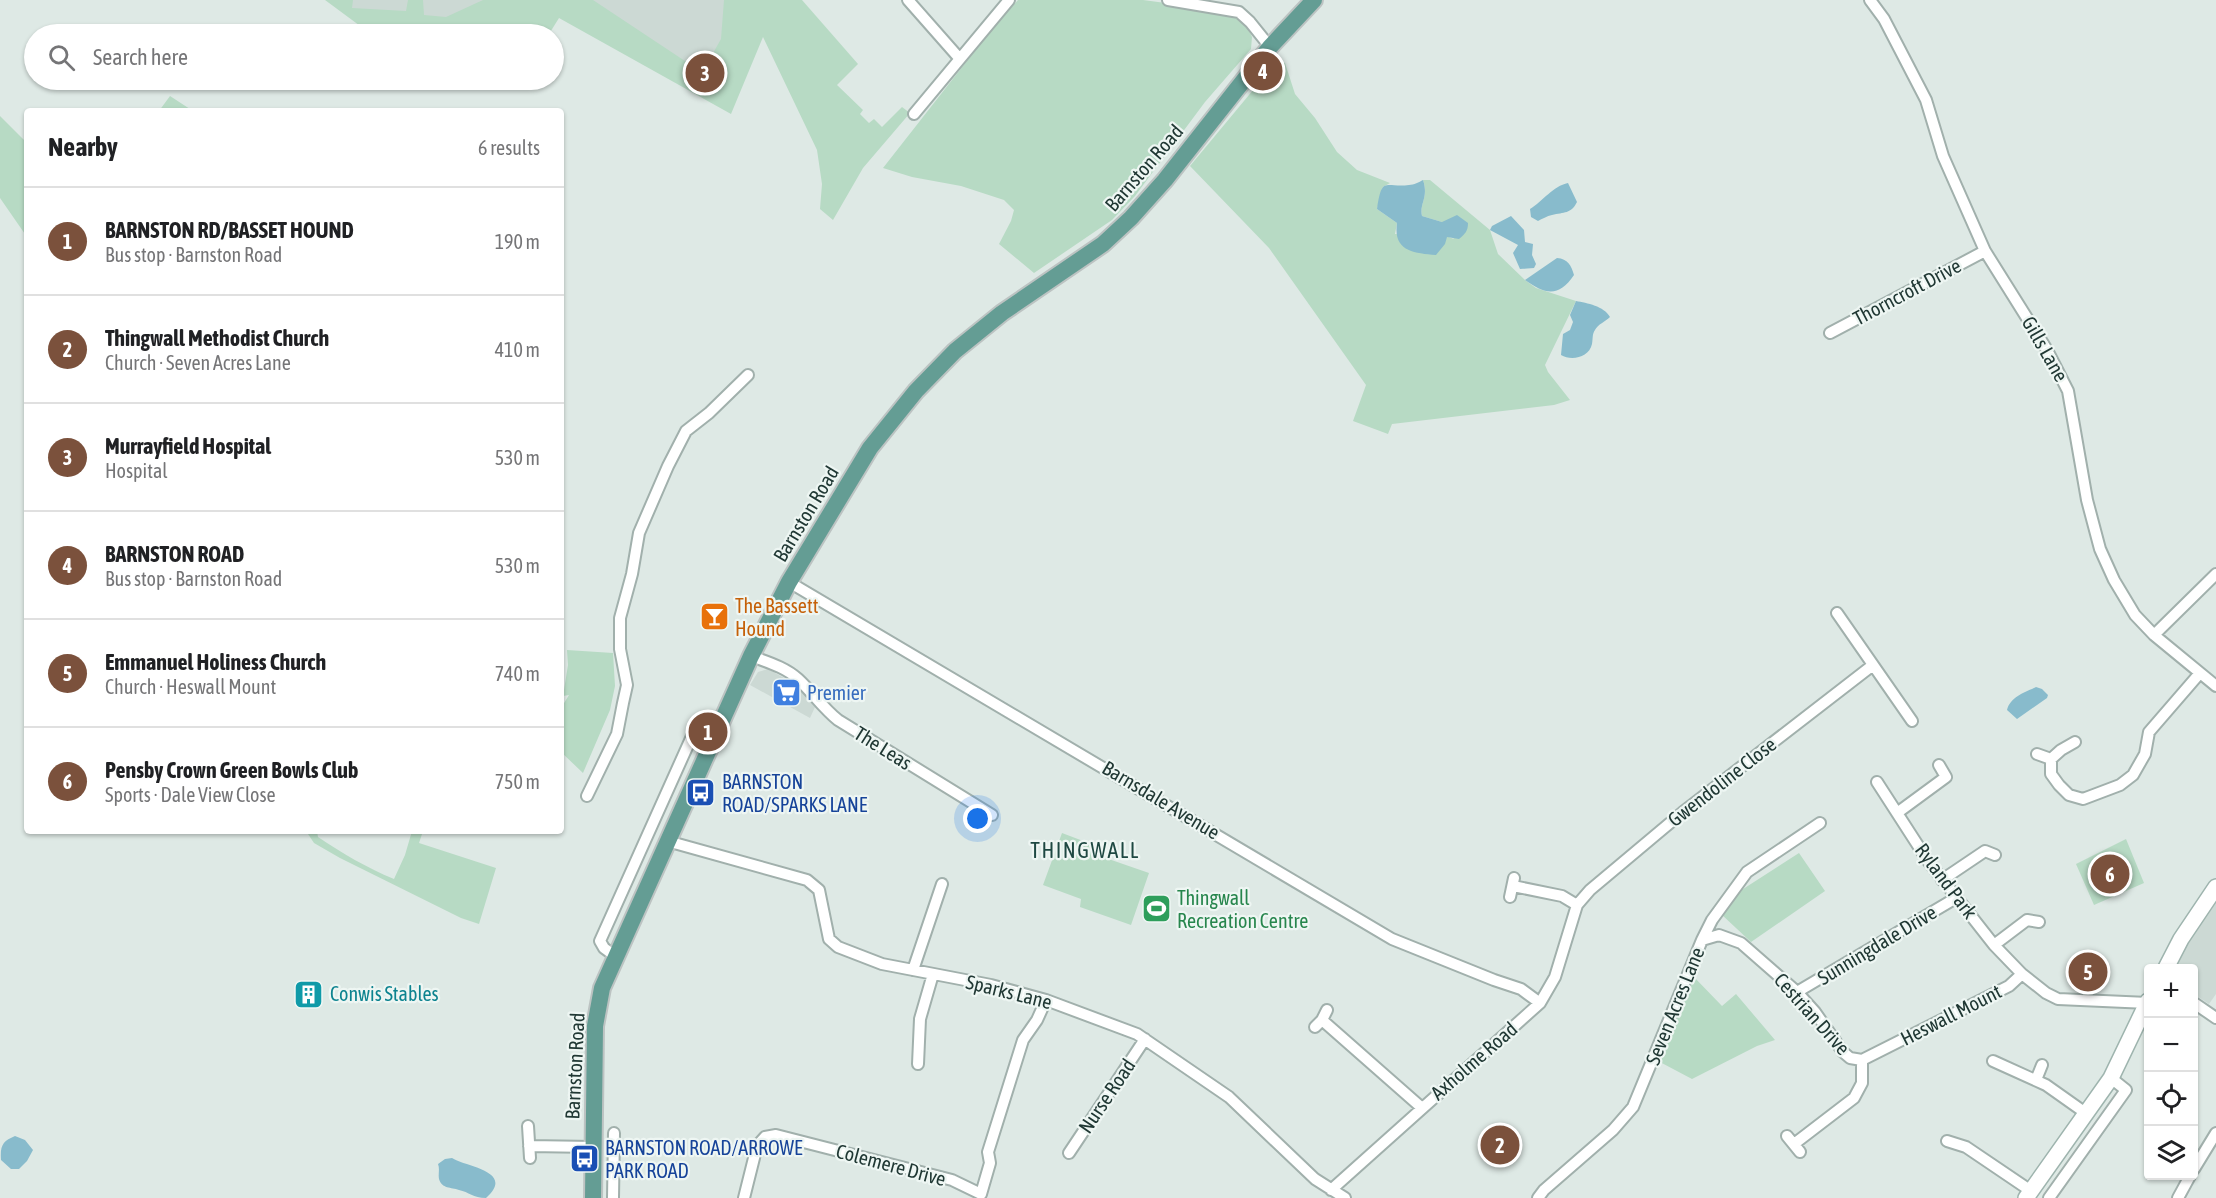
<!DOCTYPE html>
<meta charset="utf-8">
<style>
body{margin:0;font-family:"Asap Condensed",sans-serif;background:#f6f6f6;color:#202124}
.controls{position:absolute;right:18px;bottom:18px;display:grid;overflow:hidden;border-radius:6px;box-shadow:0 2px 4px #0004}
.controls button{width:54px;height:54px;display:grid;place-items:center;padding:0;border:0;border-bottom:2px solid #e0e0e0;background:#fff;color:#202124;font:30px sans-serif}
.you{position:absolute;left:978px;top:819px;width:21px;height:21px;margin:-15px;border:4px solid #fff;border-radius:50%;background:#1a73e8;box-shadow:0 0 0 9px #1a73e833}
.badge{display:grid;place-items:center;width:39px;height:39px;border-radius:50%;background:#7b513c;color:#fff;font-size:20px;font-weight:700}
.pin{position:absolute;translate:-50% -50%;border:3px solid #fff;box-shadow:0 2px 6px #0006}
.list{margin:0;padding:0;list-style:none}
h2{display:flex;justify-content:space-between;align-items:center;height:78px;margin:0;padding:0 24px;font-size:26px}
h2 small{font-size:20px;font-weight:400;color:#757577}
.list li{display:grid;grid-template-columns:39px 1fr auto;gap:18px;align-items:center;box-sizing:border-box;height:108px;padding:0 24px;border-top:2px solid #e0e0e0}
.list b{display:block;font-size:22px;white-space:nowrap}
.list p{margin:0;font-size:20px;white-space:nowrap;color:#757577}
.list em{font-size:20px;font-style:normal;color:#757577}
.icon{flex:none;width:33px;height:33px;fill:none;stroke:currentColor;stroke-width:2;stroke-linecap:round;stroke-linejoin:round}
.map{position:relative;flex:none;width:2216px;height:1198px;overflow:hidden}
.search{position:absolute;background:#fff;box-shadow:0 2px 4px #0004;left:24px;top:24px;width:540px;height:66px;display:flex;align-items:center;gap:15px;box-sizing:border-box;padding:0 21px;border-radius:33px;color:#757577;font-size:22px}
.panel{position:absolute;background:#fff;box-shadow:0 2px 4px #0004;left:24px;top:108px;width:540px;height:726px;border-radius:6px}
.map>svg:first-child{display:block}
</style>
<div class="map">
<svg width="2216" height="1198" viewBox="0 0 2216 1198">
<rect width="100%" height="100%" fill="#dee9e5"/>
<path fill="#ccd9d4" d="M342 0H767L729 110 560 11 474 20 383 34Z
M768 669 786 679 805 695 815 707 810 718 750 685 758 672Z
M2216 898V994L2209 1004 2194 994V968H2173Z"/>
<path fill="#b7dac4" d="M325 0H353L352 8 406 11 408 0H423L424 15 446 17 483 0H593L691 65 708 62 721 39 724 0H802L858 64 837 85 863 110 860 114 869 123 874 119 882 127 902 107 910 113 863 168 833 220 820 209 822 184 817 150 763 37 731 114 559 18 549 34H486L468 27 460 34H371Z
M1018 0H1143L1233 12 1247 26 1252 37 1251 49 1205 102 1135 196 1112 220 1034 273 999 244 1011 221 1014 210 1004 200 961 186 912 177 883 168 992 29Z
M1278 60 1285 63 1295 94 1315 118 1337 152 1357 170 1390 183 1383 187 1377 209 1397 223 1395 234 1446 236 1454 239 1442 222 1422 216C1419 204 1429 198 1423 180H1430L1490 230 1498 254 1525 280 1536 288 1576 301 1545 365 1548 372 1570 400 1554 405 1392 424 1388 434 1353 421 1366 385 1269 248 1190 166Z
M170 96 193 111H159Z
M0 116 27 143V237L0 198Z
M567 650 613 653 615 686 610 710 583 773 561 752V708L569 695 563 696 568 665Z
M301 831H317L318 837C342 853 367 868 394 879L405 855 412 831H423L419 843 496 868 479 924 461 918 340 858 314 843 308 834Z
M1062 833 1099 847 1097 855 1149 873 1131 925 1080 907 1081 899 1043 885Z
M2126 839 2144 883 2094 905 2076 864Z
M1799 853 1825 891 1751 942 1721 914 1740 891Z
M1693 976 1722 1006 1736 994 1775 1040 1757 1046 1692 1079 1658 1061Z"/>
<path fill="#8bc" d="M1423 180C1429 198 1419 204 1422 216L1442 222 1457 215 1468 223C1468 231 1465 234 1459 239L1447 237 1445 244 1436 255C1413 253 1393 251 1397 223L1377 209C1382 175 1385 188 1409 185 1414 185 1419 182 1423 180Z
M1568 183 1577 202C1571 214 1564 212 1552 215 1547 216 1542 219 1538 221L1531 217 1530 209C1543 201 1553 186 1568 183Z
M1511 216 1524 230 1525 242 1533 244 1532 255 1536 264 1534 268 1520 269 1513 253 1518 245 1490 230 1492 226Z
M1557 258C1568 259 1571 265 1574 275 1559 297 1546 295 1525 280Z
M1576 301C1587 303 1604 306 1610 317 1605 322 1598 324 1595 330 1592 334 1593 339 1592 344 1589 358 1571 361 1561 355L1563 334 1570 330 1573 322 1570 315Z
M2036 687 2042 689 2048 695 2047 698 2017 719 2007 710C2010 697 2025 692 2036 687Z
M15 1136 25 1140 33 1150 27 1161 19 1169H11L1 1160C0 1145 3 1141 15 1136Z
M452 1158C466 1167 516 1171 486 1198 473 1198 469 1192 459 1190 451 1187 442 1189 439 1179 438 1174 440 1169 438 1164L445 1159Z"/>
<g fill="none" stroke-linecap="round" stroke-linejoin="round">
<defs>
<path id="minor" d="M908 0 960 59
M1168 0 1239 12 1250 22 1270 47
M1870 0 1884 19 1926 100 1943 156 1985 251 2047 350 2068 391 2087 500 2100 549 2114 580 2135 615 2154 635 2216 686
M914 114 1009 0
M1830 333 1985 251
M789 582 1392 939 1494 980 1521 989 1540 1003
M1837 613 1912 721
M2154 635 2216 574
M751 656C767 662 785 667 798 679 812 692 823 708 838 720L992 815
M2075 742 2061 750 2051 759V774L2059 785 2069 795 2083 799 2120 785 2133 775 2145 754 2149 732 2200 673
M2037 754 2051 759
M1877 782 1928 861 1994 945 2022 974
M587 796 617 734 623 703 627 685 620 649V618L632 574 639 533 668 466 686 431 709 413 748 375
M1897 813 1946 777 1939 765
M667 841 807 880 819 890 829 939 838 947 882 964 991 985 1046 1000 1137 1034 1229 1097 1315 1179 1345 1198
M1942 880 1985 851 1995 855
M1513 886 1562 896 1577 905
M1510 897 1514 878
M1702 940 1719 935 1741 943 1797 992 1815 1012 1843 1052 1850 1058 1862 1060
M1994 945 2027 920 2039 922
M615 956 604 948 600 941 697 725
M913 970 942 884
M1797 992 1956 898
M2194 1003 2216 1018
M1322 1020 1422 1108
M1315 1027 1322 1020 1327 1010
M1993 1061 2046 1085 2087 1114
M918 1064 920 1019 933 974
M2036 1080 2042 1065
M528 1126 530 1158
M1787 1136 1800 1152
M1947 1141 1966 1147 2031 1191
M1794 1144 1854 1098 1862 1083V1060L2009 986 2022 974 2046 993 2058 999 2148 1003
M529 1146 593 1147
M1069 1153 1145 1039
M2194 1169 2216 1133
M1331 1190 1540 1003 1555 977 1577 905 1590 890 1683 812 1873 665
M613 1198 614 1133
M744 1198 757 1146 765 1137 776 1135 952 1180 981 1194 990 1163 988 1152 1023 1040 1037 1020 1046 1000
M1538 1198 1544 1190 1613 1130 1633 1107 1702 940 1712 920 1747 872 1820 823
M2049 1198 2126 1090 2111 1078
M2178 1198 2190 1176"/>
<path id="secondary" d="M2166 968 2181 939 2216 887
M2026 1198 2111 1078 2148 1001"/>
<path id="primary" d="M593 1198 595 1026 602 988 751 656 789 582 870 448 916 391 955 351 1002 313 1103 244 1131 218 1165 180 1270 47 1314 0"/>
</defs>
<use href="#minor" stroke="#a1b0ac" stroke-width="14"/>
<use href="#secondary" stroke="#9eb4ae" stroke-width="18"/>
<use href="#primary" stroke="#bcc3c2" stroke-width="20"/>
<use href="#minor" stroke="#fff" stroke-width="10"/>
<use href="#secondary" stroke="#fff" stroke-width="15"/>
<use href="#primary" stroke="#649d94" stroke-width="16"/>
</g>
<defs>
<symbol id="bar-square" viewBox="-11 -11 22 22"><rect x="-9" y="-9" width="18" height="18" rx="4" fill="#e8710a" stroke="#eef6f3"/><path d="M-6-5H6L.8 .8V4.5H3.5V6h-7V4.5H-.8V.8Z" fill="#fff"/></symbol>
<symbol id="supermarket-square" viewBox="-11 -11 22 22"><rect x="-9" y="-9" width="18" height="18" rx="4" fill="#3f7fe0" stroke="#eef6f3"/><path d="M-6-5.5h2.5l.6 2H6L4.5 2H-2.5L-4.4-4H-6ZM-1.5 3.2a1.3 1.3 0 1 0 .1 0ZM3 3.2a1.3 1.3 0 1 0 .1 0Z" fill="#fff"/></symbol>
<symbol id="bus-square" viewBox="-11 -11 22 22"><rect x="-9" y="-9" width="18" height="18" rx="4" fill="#1a4fb4" stroke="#eef6f3"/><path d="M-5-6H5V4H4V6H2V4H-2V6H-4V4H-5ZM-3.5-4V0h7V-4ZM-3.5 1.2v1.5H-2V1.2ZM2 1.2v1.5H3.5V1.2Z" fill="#fff"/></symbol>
<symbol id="stadium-square" viewBox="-11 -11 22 22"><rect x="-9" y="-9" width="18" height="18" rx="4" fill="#2e9e5b" stroke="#eef6f3"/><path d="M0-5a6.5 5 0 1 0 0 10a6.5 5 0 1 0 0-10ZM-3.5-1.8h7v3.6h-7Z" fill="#fff"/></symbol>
<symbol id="building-square" viewBox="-11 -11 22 22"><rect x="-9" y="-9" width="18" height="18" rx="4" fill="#0f9aa8" stroke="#eef6f3"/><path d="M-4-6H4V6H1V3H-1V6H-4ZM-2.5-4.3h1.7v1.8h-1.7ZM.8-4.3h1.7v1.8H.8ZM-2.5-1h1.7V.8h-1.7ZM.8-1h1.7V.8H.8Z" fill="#fff"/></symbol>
</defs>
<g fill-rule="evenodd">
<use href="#bar-square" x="698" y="600" width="33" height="33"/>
<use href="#supermarket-square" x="770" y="676" width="33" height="33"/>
<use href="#bus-square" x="684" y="776" width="33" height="33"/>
<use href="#stadium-square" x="1140" y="892" width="33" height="33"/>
<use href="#building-square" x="292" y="978" width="33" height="33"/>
<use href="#bus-square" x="568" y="1142" width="33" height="33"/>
</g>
<g text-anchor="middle" stroke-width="4.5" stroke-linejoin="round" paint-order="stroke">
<g font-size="20" fill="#203834" stroke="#eef6f3">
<text transform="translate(1144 168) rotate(-49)" y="7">Barnston Road</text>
<text transform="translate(1907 292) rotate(-28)" y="7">Thorncroft Drive</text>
<text transform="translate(2045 349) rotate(60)" y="7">Gills Lane</text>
<text transform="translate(806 514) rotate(-59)" y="7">Barnston Road</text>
<text transform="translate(883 748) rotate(32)" y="7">The Leas</text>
<text transform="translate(1722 782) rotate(-38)" y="7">Gwendoline Close</text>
<text transform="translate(1161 800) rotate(31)" y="7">Barnsdale Avenue</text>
<text transform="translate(1946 881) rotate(53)" y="7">Ryland Park</text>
<text transform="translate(1877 945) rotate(-31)" y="7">Sunningdale Drive</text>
<text transform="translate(1009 992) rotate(14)" y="7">Sparks Lane</text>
<text transform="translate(1675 1006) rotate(-68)" y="7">Seven Acres Lane</text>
<text transform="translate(1812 1014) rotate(48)" y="7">Cestrian Drive</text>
<text transform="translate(1951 1015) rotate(-27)" y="7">Heswall Mount</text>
<text transform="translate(1474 1061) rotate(-41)" y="7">Axholme Road</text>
<text transform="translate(575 1066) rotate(-87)" y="7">Barnston Road</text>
<text transform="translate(1107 1096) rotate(-56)" y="7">Nurse Road</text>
<text transform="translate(891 1165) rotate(15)" y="7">Colemere Drive</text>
</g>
<g font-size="20" fill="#c56008" stroke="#eef6f3" text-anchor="start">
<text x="735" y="613">The Bassett<tspan x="735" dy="23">Hound</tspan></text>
</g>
<g font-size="20" fill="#366cbe" stroke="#eef6f3" text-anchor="start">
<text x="807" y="700">Premier</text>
</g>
<g font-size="20" fill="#164399" stroke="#eef6f3" text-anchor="start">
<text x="722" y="789">BARNSTON<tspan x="722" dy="23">ROAD/SPARKS LANE</tspan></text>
<text x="605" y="1155">BARNSTON ROAD/ARROWE<tspan x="605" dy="23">PARK ROAD</tspan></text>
</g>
<g font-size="20" fill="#27864d" stroke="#eef6f3" text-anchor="start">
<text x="1177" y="905">Thingwall<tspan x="1177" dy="23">Recreation Centre</tspan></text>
</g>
<g font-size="20" fill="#0d838f" stroke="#eef6f3" text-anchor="start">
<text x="330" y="1001">Conwis Stables</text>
</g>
<g font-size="22" letter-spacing="1.5" fill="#1e4842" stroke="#eef6f3">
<text x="1085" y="858">THINGWALL</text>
</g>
</g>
</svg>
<div class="controls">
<button>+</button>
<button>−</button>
<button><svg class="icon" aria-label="locate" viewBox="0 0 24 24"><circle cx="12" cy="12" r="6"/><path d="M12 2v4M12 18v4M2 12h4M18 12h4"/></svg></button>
<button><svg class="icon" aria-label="layers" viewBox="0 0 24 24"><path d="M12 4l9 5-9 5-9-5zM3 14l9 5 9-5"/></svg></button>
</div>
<div class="you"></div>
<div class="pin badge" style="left:708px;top:732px">1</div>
<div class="pin badge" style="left:1500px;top:1145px">2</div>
<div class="pin badge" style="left:705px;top:73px">3</div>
<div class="pin badge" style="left:1263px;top:71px">4</div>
<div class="pin badge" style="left:2088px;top:972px">5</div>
<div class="pin badge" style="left:2110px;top:874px">6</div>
<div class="search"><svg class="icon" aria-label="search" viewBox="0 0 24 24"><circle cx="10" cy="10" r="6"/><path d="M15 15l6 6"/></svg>Search here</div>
<section class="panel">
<h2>Nearby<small>6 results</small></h2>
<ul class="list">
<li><span class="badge">1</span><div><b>BARNSTON RD/BASSET HOUND</b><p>Bus stop · Barnston Road</p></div><em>190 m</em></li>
<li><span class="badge">2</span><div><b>Thingwall Methodist Church</b><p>Church · Seven Acres Lane</p></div><em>410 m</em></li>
<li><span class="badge">3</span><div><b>Murrayfield Hospital</b><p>Hospital</p></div><em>530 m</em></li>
<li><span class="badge">4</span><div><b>BARNSTON ROAD</b><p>Bus stop · Barnston Road</p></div><em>530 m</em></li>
<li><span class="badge">5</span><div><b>Emmanuel Holiness Church</b><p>Church · Heswall Mount</p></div><em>740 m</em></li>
<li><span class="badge">6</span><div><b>Pensby Crown Green Bowls Club</b><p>Sports · Dale View Close</p></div><em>750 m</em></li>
</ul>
</section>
</div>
